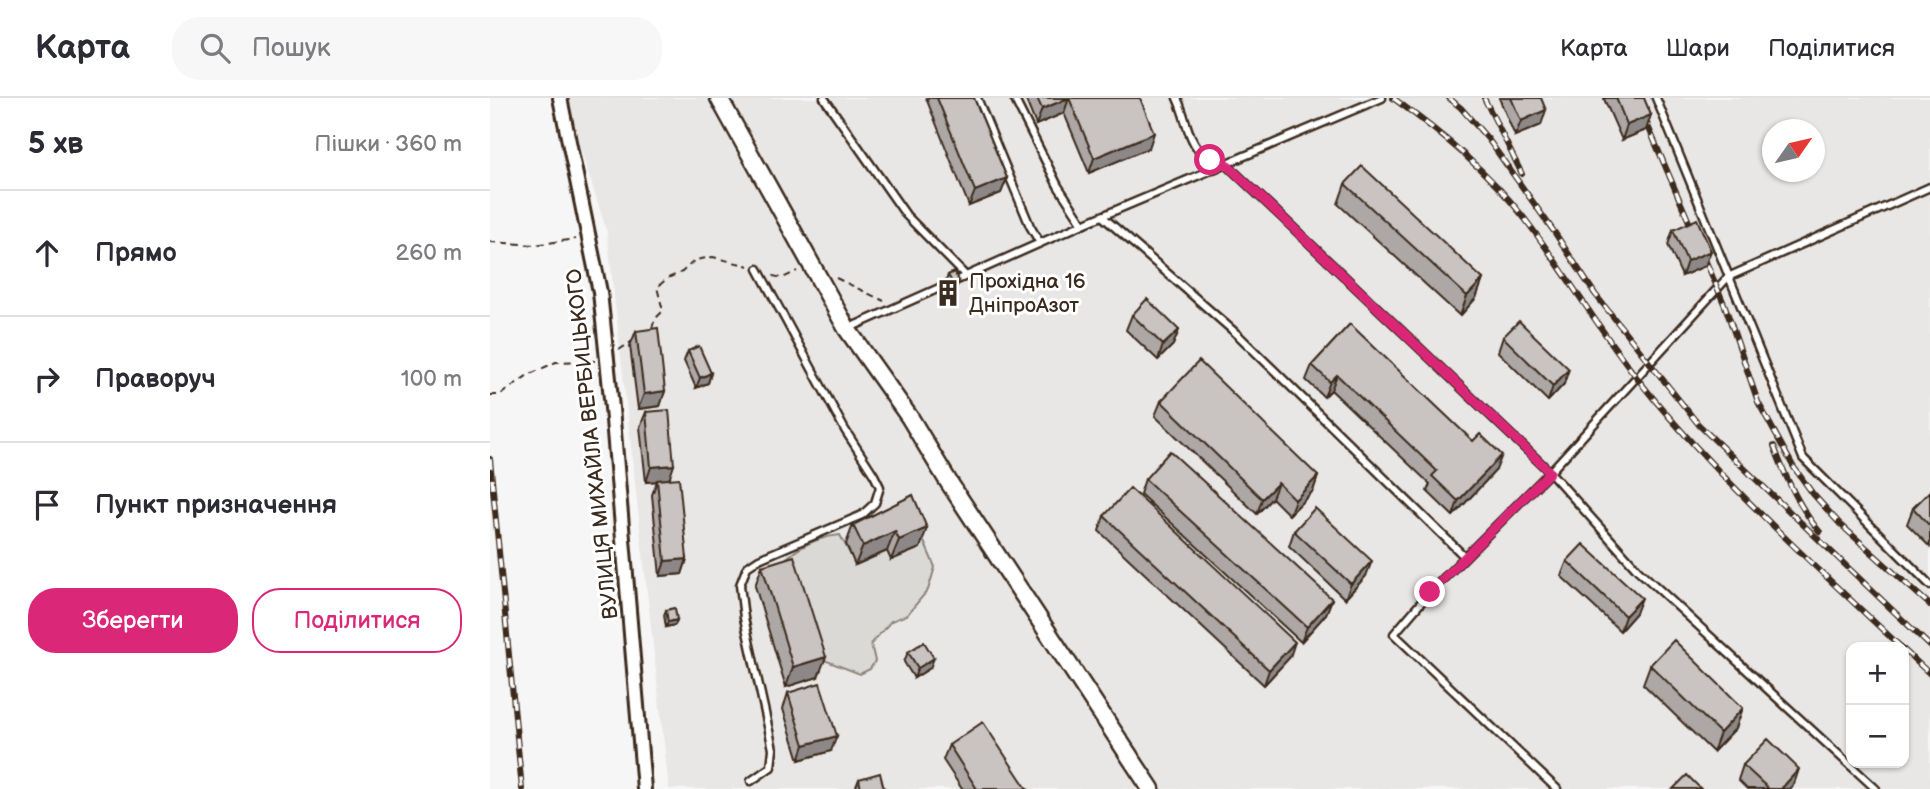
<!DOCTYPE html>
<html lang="uk">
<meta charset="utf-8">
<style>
body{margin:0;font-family:"Balsamiq Sans",sans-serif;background:#f7f7f7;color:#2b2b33}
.controls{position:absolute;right:21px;bottom:21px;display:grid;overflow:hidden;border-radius:14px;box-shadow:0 2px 5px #0004}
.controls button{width:63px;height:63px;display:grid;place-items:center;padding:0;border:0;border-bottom:2px solid #e1e1e2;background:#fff;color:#2b2b33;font:35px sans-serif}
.compass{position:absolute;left:1272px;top:21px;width:63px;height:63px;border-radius:50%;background:#fff;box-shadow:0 2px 5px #0004;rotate:56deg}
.stop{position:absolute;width:21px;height:21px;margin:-16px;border:5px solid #db2777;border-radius:50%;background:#fff}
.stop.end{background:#db2777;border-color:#fff;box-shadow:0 2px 7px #0008}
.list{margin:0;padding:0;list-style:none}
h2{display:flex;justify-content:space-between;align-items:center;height:91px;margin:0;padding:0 28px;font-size:30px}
h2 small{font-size:23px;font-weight:400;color:#7c7c81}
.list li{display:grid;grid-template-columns:46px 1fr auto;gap:21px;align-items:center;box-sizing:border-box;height:126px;padding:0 28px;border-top:2px solid #e1e1e2}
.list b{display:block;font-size:26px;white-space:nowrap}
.list em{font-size:23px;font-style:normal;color:#7c7c81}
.actions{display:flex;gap:14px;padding:21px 28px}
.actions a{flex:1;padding:16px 0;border:2px solid #db2777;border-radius:28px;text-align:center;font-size:24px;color:#db2777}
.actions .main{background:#db2777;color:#fff}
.icon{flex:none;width:38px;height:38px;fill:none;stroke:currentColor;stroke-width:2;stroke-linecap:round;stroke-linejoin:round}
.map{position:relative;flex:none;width:1440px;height:691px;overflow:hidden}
header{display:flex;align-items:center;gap:42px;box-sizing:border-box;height:98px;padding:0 35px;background:#fff;border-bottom:2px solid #e1e1e2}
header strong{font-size:33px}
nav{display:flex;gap:38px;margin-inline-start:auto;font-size:24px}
.search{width:490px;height:63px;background:#f7f7f7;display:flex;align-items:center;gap:18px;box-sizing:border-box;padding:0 24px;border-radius:28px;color:#7c7c81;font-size:26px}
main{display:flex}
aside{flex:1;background:#fff}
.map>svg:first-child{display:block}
</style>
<header>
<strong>Карта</strong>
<div class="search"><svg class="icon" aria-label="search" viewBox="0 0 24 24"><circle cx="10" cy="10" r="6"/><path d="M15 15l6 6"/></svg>Пошук</div>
<nav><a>Карта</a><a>Шари</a><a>Поділитися</a></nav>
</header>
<main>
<aside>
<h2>5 хв<small>Пішки · 360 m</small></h2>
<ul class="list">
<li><svg class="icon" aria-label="ahead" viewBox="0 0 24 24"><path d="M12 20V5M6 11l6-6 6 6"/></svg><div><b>Прямо</b></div><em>260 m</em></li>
<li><svg class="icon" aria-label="right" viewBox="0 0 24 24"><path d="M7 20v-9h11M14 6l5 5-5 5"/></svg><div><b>Праворуч</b></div><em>100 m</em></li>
<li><svg class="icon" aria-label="arrive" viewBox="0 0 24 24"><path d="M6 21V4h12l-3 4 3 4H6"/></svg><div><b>Пункт призначення</b></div></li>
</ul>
<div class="actions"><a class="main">Зберегти</a><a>Поділитися</a></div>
</aside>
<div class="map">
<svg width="1440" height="691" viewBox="0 0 1440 691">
<rect width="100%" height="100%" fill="#f7f6f6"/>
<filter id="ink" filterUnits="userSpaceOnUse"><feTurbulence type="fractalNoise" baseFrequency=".0143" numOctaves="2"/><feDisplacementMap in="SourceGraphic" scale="14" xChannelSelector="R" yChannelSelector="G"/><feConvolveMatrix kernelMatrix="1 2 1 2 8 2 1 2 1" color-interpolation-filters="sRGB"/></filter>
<g filter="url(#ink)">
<path fill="#e9e7e6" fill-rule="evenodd" d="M74 0H1440V691H179L117 134ZM1282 32H1324V74H1282ZM1361 549H1414V665H1361Z"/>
<path fill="#dbd9d6" stroke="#8b827a" stroke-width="2" d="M417 404 445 469 438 492 417 517 401 523 381 546 385 563 380 571 370 576 334 562 265 488C294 463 310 441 350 437L366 467 397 453 402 462 429 450Z"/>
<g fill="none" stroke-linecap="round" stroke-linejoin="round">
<defs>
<path id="lane" d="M334 0 416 117 475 177
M487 0 540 128 550 145
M524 0 568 88 593 126
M687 0C701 30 696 57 735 65L1060 374 1148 472 1386 691
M1166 0 1313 360 1440 487
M612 118 748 237 975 459
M357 231 593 126 892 0
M261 683 281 669 283 651 254 520 250 487 257 469 269 461 372 417 385 405 390 389 384 377 355 332 268 171
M1067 691 904 536 940 494 1060 374 1238 179 1440 89"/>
<path id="street" d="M70 0 110 194 122 310 154 691"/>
<path id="secondary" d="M229 0 357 231 420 320 458 383 661 691"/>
</defs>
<use href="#lane" stroke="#3b2a1e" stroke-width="11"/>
<use href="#street" stroke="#3b2a1e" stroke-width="18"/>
<use href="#secondary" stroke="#3b2a1e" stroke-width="21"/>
<path stroke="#3b2a1e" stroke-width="2" stroke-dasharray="7 5" stroke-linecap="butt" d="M0 144 45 147 86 141
M283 178 293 180 307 173
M346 180 394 203
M162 230 165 221 173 213 167 189 178 180 192 174 205 162 223 159 259 168
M129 252 144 242
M0 297H10L38 277 66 264 105 263"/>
<use href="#lane" stroke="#fff" stroke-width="6"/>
<use href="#street" stroke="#fff" stroke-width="12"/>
<use href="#secondary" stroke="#fff" stroke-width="16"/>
<defs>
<path id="rail" d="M903 0C951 35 999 74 1035 121 1081 182 1119 248 1168 306 1242 393 1328 471 1411 549
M959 0 971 10 998 41 1065 135 1105 196 1209 327 1440 548
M994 0 1032 76
M1150 0 1158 28 1235 208 1268 304 1303 368 1323 396 1350 426 1440 507
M1284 348C1295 378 1309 410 1330 434
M0 361 32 691
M1414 552 1440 576"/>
</defs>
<use href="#rail" stroke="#3b2a1e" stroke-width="6"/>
<use href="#rail" stroke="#fff" stroke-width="3.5" stroke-dasharray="10" stroke-linecap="butt"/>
</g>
<path fill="#ada8a6" stroke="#3b2a1e" stroke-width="2" d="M436 0H484L517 80 511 95 479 108Z
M535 0H650L659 50 599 75 574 15 546 27Z
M1009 0H1051V27L1025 38Z
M1114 0H1154L1156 32 1132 42 1114 1Z
M855 86 993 181 986 200 970 218 848 106Z
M1183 132 1215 168 1192 178 1178 147Z
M464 174 463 198 457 201 453 192 458 177Z
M642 217 689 232 683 247 668 262 636 232Z
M860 226 1006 372 963 418 937 393 940 386 841 292 834 299 816 282 822 267Z
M146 233 175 293 170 308 148 311 140 248Z
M1013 239 1074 286 1058 303 1008 254Z
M198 253 221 275 218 285 206 290 194 263Z
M671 303 828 378 823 393 799 417 782 400 767 416 665 318Z
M156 314 179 381 197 461 192 476 170 478 162 397 167 383 156 384 150 329Z
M655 381 842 501 836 516 811 544 650 396Z
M1440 393V449L1417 426 1423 410Z
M423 397 430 450 401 462 397 453 365 467 356 446 363 427Z
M614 418 800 559 774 587 609 433Z
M804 433 876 478 855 501 799 448Z
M1077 463 1146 515 1130 533 1071 478Z
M272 468 328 579 296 589 265 488Z
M176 512 187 522 185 527 176 529 174 517Z
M418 554 440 570 424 580 414 564Z
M1160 567 1246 630 1223 654 1153 586Z
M298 595 341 653 309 662 293 611Z
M459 647 537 691H472L453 662Z
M1253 667 1304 686 1300 691H1257L1248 682Z
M369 681 394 691H365Z"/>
<path fill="#8d8887" stroke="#3b2a1e" stroke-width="2" d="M579 0 574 15 546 27 552 11Z
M1056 12 1051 27 1025 38 1031 23Z
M1161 17 1156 32 1132 42 1137 27Z
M664 35 659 50 599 75 604 60Z
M517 80 511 95 479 108 485 93Z
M1221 153 1215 168 1192 178 1197 163Z
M993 181 986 200 970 218 977 198Z
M469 183 463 198 457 201 463 186Z
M689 232 683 247 668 262 673 247Z
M1079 271 1074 286 1058 303 1063 288Z
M221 275 218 285 206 290 210 280Z
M847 277 841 292 834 299 840 284Z
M175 293 170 308 148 311 154 296Z
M1012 357 1006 372 963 418 968 403Z
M184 367 179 382 156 384 161 369Z
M828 378 823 393 799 417 805 402Z
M788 385 782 400 767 416 772 401Z
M437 430 430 450 401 462 409 442Z
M405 433 397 453 365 467 373 448Z
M197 461 192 476 170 478 175 463Z
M882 463 876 478 855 501 861 486Z
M1152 500 1146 515 1130 533 1135 518Z
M842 501 836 516 811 544 817 529Z
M187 522 185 527 176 529 178 524Z
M805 544 800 559 774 587 779 572Z
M336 559 328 579 296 589 303 569Z
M444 560 440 570 424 580 428 570Z
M1253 610 1246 630 1223 654 1230 635Z
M347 638 341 653 309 662 314 647Z
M1309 671 1304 686 1300 691H1291Z"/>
<path fill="#c9c3c1" stroke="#3b2a1e" stroke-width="2" d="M447 0H484L517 80 485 93Z
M547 0H579L552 11Z
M579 0H650L664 35 604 60Z
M1021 0H1051L1056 12 1031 23Z
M1126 0H1154L1161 17 1137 27Z
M872 68 993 181 977 198 855 86Z
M1207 121 1221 153 1197 163 1183 132Z
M464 174 469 183 463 186 458 177Z
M657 201 689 232 673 247 642 217Z
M1029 223 1079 271 1063 288 1013 239Z
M860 226 983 343 990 336 1012 357 968 403 942 378 947 373 847 277 840 284 822 267Z
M168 230 175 293 154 296 146 233Z
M209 248 221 275 210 280 198 253Z
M709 263 828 378 805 402 788 385 772 401 671 303Z
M179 312 184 367 161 369 156 314Z
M680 353 842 501 817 529 655 381Z
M189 380 197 461 175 463 167 382Z
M640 390 805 544 779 572 614 418Z
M1440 393V428L1423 410Z
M423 397 437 430 409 442 405 433 373 448 363 427Z
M825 410 882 463 861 486 804 433Z
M1093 446 1152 500 1135 518 1077 463Z
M304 458 336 559 303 569 272 468Z
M185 510 187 522 178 524 176 512Z
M1184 542 1253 610 1230 635 1160 567Z
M434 544 444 560 428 570 418 554Z
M330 585 347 638 314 647 298 595Z
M493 624 537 691H487L459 647Z
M1278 641 1309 671 1291 691H1279L1253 667Z
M390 675 394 691H371L369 681Z
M1197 677 1211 691H1183Z"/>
</g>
<g fill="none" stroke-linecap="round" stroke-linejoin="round" filter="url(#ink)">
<path stroke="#db2777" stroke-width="9" d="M720 62 735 65 1060 374 940 494"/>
</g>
<defs>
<symbol id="building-bare" viewBox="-9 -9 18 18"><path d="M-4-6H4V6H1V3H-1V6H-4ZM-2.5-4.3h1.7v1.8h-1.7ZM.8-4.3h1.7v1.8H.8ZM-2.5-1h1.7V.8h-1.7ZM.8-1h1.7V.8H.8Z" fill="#3b2a1e" stroke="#fff" stroke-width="2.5" paint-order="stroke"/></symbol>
</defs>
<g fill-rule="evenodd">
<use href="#building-bare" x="439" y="176" width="38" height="38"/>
</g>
<g text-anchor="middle" stroke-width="6" stroke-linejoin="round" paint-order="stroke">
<g font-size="21" fill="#3b2a1e" stroke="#fff" text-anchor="start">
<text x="479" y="190">Прохідна 16<tspan x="479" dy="24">ДніпроАзот</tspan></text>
</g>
<g font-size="21" fill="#3b2a1e" stroke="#fff">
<text transform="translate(102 346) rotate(-96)" y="7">ВУЛИЦЯ МИХАЙЛА ВЕРБИЦЬКОГО</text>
</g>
</g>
</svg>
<div class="controls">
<button>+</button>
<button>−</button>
</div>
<svg class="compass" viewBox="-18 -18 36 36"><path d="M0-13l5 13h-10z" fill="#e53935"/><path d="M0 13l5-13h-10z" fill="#7c7c81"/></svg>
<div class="stop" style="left:720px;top:62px"></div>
<div class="stop end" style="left:940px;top:494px"></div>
</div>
</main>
